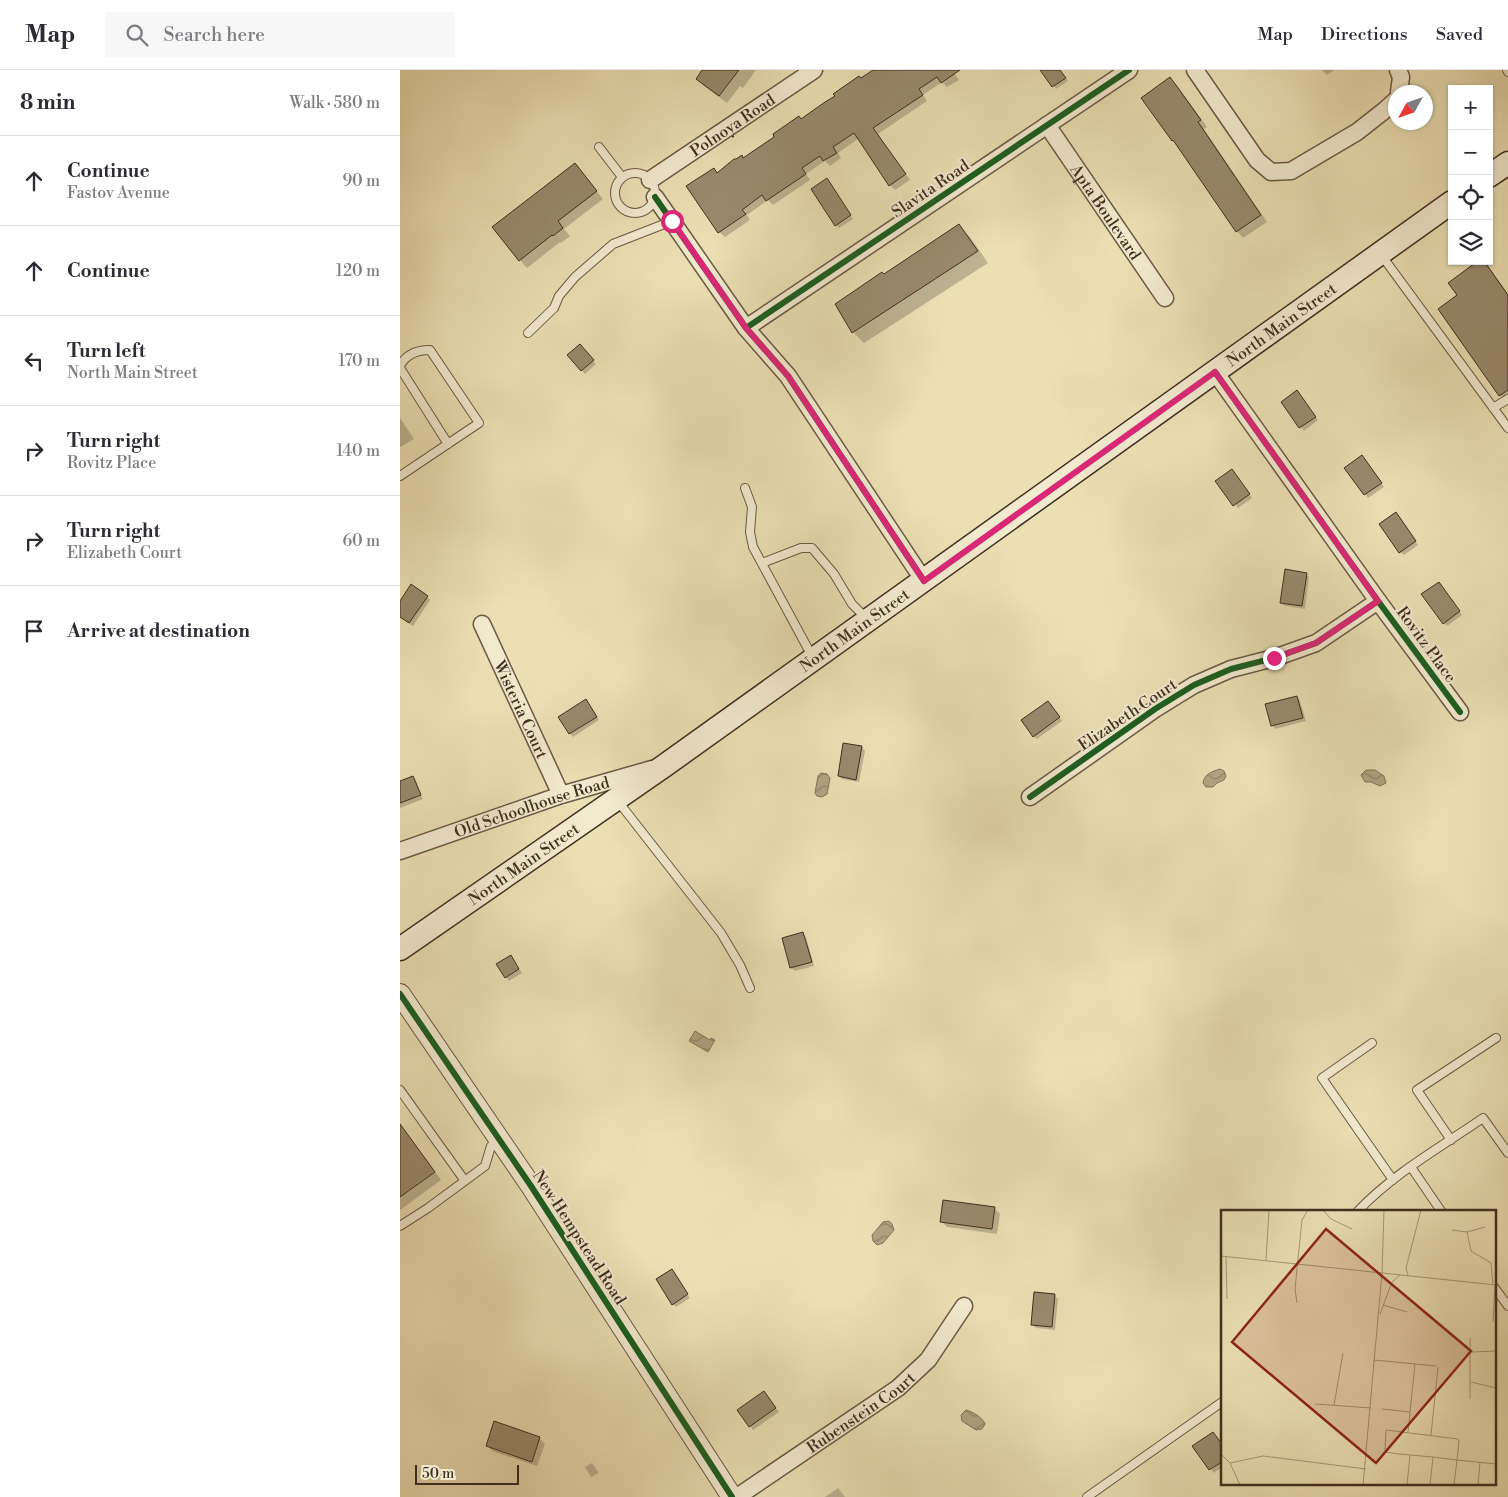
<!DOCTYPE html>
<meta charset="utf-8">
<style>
body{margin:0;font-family:"Libre Bodoni",serif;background:#f7f7f7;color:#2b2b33}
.controls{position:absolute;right:15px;top:15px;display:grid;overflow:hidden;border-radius:0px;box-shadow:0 1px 4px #0004}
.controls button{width:45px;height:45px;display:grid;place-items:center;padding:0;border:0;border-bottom:1px solid #e1e1e2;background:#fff;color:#2b2b33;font:25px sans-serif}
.compass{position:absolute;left:988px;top:15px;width:45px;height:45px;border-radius:50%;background:#fff;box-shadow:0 1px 4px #0004;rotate:230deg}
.scale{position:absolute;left:15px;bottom:12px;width:104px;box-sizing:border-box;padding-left:5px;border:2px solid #402e1e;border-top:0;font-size:14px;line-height:18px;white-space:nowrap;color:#402e1e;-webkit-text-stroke:4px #f2eace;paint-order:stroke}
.stop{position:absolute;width:15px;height:15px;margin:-11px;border:4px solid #db2777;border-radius:50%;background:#fff}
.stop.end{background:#db2777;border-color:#fff;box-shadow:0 1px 5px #0008}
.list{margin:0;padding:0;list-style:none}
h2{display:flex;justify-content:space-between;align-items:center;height:65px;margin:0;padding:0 20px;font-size:21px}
h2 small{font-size:16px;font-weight:400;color:#7c7c81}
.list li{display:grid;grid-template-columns:32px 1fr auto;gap:15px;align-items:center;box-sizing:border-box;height:90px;padding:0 20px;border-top:1px solid #e1e1e2}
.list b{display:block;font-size:19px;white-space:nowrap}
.list p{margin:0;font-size:16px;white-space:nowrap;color:#7c7c81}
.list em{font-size:16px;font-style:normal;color:#7c7c81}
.icon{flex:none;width:28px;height:28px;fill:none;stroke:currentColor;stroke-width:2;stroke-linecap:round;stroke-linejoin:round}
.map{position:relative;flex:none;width:1108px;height:1427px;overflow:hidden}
header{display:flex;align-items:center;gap:30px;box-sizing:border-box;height:70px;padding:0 25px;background:#fff;border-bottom:1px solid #e1e1e2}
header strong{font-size:24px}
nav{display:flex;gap:28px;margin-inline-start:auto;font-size:18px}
.search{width:350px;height:45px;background:#f7f7f7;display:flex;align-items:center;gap:12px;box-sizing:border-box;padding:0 18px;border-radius:0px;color:#7c7c81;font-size:19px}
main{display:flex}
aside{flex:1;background:#fff}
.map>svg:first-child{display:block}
</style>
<header>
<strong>Map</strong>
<div class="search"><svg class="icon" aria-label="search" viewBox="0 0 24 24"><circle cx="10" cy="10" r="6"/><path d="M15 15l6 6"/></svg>Search here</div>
<nav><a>Map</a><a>Directions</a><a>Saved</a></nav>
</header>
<main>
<aside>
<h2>8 min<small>Walk · 580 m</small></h2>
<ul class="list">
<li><svg class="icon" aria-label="ahead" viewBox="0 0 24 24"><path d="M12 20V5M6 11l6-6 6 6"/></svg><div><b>Continue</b><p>Fastov Avenue</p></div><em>90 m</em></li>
<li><svg class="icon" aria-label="ahead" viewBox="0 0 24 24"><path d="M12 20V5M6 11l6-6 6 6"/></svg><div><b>Continue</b></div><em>120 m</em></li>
<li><svg class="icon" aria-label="left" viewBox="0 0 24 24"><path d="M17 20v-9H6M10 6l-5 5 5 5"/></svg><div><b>Turn left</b><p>North Main Street</p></div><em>170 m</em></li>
<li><svg class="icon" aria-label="right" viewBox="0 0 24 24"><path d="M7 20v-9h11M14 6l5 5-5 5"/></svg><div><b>Turn right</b><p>Rovitz Place</p></div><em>140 m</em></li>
<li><svg class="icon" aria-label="right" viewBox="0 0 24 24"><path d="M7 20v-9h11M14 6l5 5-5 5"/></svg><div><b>Turn right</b><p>Elizabeth Court</p></div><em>60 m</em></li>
<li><svg class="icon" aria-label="arrive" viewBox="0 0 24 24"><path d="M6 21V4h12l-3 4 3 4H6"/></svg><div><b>Arrive at destination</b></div></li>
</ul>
</aside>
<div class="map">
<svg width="1108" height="1427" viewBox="0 0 1108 1427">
<defs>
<pattern id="water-waves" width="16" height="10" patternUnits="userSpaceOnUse" patternTransform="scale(1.25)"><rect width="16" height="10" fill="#b1a381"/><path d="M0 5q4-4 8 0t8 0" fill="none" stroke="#918569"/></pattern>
</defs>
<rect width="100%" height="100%" fill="#ebdfb4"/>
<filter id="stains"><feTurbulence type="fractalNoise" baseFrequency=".004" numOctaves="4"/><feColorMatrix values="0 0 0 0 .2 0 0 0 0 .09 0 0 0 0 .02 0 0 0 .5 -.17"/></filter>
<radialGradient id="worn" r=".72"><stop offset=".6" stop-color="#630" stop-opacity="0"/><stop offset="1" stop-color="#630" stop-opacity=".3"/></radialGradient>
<path fill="url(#water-waves)" stroke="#847459" d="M820 699 824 701 826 706 824 710 817 713 813 717H806L803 713C804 704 813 701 820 699Z
M966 700H975L984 706 986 713 980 716 971 712H965L961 705Z
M421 703 427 704 430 708 427 724 422 727 417 726 415 723 418 706Z
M295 961 310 970 311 968 315 970 308 982 289 971Z
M489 1151 492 1154 494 1160 483 1173 477 1175 473 1171 472 1165 483 1152Z
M566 1340C572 1341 583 1348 585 1354L582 1359 576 1360 562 1351 561 1345Z"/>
<path fill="#0003" d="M304 0H356L343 18 340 16 327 33 304 16 297 9Z
M475 0H552L559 10 547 17 542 12 523 25 527 31 478 64 510 110 495 120 490 115 459 68 438 83 441 88 430 96 425 91 406 104 410 110 373 135 368 130 347 145 350 150 325 167 319 162 313 99 318 104 343 89Z
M642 0H660L668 11 656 19Z
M922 0H934L927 5Z
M770 9 777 15 807 57 804 59 867 152 843 168 837 161 778 75 743 28Z
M175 95 203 129 164 159 170 166 161 173 160 172 127 198 120 190Z
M430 113 453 149 439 158 436 155Z
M559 156 570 167 588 193 464 273 453 262 484 205Z
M1083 191 1089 197 1108 224V333L1100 325 1039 239 1058 225Z
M183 279 196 294 185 304 169 285Z
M900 325 918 350 904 361 882 332Z
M0 348 14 369 0 377Z
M965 390 984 417 968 428 946 398Z
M835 404 852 428 838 438 817 411Z
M999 447 1018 475 1004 485 1000 482Z
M906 504 909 507 905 539 885 536 881 533Z
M1042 517 1062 545 1047 556 1044 553Z
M27 527 30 530 13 556 0 547V533Z
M897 627 900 631 906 651 875 659 872 655Z
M648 632 662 651 637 669 634 666Z
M189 634 199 650 173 667 170 663Z
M462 677 465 681 459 712 442 709 439 706Z
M13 707 16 711 23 729 0 738V712Z
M403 864 406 867 414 896 395 901 391 898 383 869Z
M111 887 122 903 109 911 106 907Z
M0 1053 41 1110 0 1140Z
M594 1138 600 1144 597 1164 547 1157 541 1151Z
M272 1201 290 1228 276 1237 273 1234Z
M655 1226 658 1229 655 1260 636 1258 632 1254Z
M364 1322 379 1342 353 1360 350 1356Z
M813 1363 822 1374V1397L814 1403 794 1377Z
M139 1368 145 1374 137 1396 92 1381 87 1375Z
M192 1393 199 1403 191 1407 185 1397Z
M438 1418 445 1427H425Z"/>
<path fill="#998a6c" stroke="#402e1e" d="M302 0H339L319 26 296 9Z
M473 0H560L541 13 537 7 519 19 523 25 473 58 506 104 489 116 454 63 433 77 437 83 423 91 420 86 402 98 406 104 366 131 362 125 342 140 346 144 318 163 286 116 314 98 317 103 334 89H336L342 85 343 88 374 67 373 64 399 46 401 49 425 32 435 26 433 24 459 6 461 8Z
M640 0H660L666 8 652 17Z
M770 7 801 50 798 52 861 145 836 162 773 70 772 71 741 28Z
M175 93 197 121 158 151 163 158 153 166 152 165 119 191 92 157Z
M427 108 451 145 435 156 411 119Z
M559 154 578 181 452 263 435 234 482 202 484 204Z
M1078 191H1084L1108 225V320L1099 326 1038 239 1057 225 1048 213Z
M180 274 194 290 181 301 167 285Z
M897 320 916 347 899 358 881 332Z
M962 385 982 413 964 425 944 398Z
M832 399 850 424 833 436 815 411Z
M996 442 1016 471 999 483 979 454Z
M885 499 907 503 902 536 880 533Z
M1039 512 1060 541 1043 554 1021 524Z
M11 514 28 526 9 553 0 547V531Z
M897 626 903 648 871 656 865 634Z
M186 629 197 647 169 664 158 647Z
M648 631 660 647 633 667 621 650Z
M443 673 462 676 456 710 438 706Z
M13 706 21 725 0 733V711Z
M403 862 412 892 390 898 382 868Z
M111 885 119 899 105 908 96 894Z
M0 1054 35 1102 0 1127Z
M543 1130 595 1137 592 1159 540 1152Z
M272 1199 288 1224 272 1235 256 1209Z
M634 1222 655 1224 652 1257 631 1255Z
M364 1321 376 1338 349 1357 337 1340Z
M94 1351 140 1367 132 1392 86 1376Z
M813 1362 822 1374V1392L809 1400 792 1376Z"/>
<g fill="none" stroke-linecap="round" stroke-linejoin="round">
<defs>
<path id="service" d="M1107 0 1108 2
M199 77 222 107
M215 123a20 20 0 1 1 40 0a20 20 0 1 1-40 0Z
M982 186 1108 358
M128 263 154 238 159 226 175 207 213 174 272 151
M0 296C6 284 17 280 30 280L79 353 0 406
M0 298 48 374
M1093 338 1108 329
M345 418 352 437 350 462 353 477 413 588
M362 493 401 478H412L434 504 452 534 467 549
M217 730 321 863 340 895 350 918
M972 973 922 1008 993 1110
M0 1020 65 1111
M1051 1070 1017 1020 1096 968
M1011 1097 1041 1141
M958 1141C994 1103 1041 1077 1083 1048L1108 1083
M0 1156 28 1138 85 1096 91 1076 99 1071
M1094 1217 1108 1236
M687 1427 822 1332"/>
<g id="minor">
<path d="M795 0 857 90 871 102 891 101 957 62 985 40 996 30"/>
<path d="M998 0 1001 7 999 22"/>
<path id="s1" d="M647 55 765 228"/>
<path id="s2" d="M250 110 414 0"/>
<path d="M255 127 346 258 388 306 524 511"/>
<path d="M346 258 729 0"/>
<path d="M815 302 978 531 1060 642"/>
<path id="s3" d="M82 554 161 725"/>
<path d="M630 727 755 639 794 615 831 599 874 588 916 573 978 531"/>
<path id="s4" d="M0 781 161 725 252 699"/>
<path id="s5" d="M337 1427 498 1318 528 1290 564 1236"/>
</g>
<path id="tertiary" d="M0 924 131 1116 332 1427"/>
<g id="secondary">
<path d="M1089 106 1108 93"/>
<path id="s6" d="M0 879 264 696 1052 132"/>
</g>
</defs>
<use href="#service" stroke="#6b5a44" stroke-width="10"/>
<use href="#minor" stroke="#6b5a44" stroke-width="19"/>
<use href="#tertiary" stroke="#6b5a44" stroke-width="22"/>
<use href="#secondary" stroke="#402e1e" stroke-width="25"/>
<use href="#service" stroke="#f2eace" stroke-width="8"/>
<use href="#minor" stroke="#f2eace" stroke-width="16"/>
<use href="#tertiary" stroke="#f2eace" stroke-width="20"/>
<use href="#secondary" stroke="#f2eace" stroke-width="22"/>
<defs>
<path id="cycleway" d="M255 127 346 258 388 306 524 511
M346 258 729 0
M815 302 978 531 1060 642
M630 727 755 639 794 615 831 599 874 588 916 573 978 531
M0 924 131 1116 332 1427"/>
</defs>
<use href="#cycleway" stroke="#f2eace" stroke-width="9"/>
<use href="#cycleway" stroke="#1b5e20" stroke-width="6"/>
</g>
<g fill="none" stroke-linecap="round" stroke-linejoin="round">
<path stroke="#db2777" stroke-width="6" d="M272 151 346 258 388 306 524 511 815 302 978 531 916 573 874 588"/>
</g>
<g text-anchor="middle" stroke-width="4" stroke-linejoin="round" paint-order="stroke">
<g font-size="16" fill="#402e1e" stroke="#f2eace">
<text dy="6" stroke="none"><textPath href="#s2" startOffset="99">Polnoya Road</textPath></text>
<text transform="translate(530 118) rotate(-34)" y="6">Slavita Road</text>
<text dy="6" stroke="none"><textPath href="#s1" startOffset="105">Apta Boulevard</textPath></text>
<text dy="6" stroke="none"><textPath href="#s6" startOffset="1080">North Main Street</textPath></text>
<text dy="6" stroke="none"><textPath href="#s6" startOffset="555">North Main Street</textPath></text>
<text transform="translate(1027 574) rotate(54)" y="6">Rovitz Place</text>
<text dy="6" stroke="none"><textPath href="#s3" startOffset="94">Wisteria Court</textPath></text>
<text transform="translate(727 644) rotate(-34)" y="6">Elizabeth Court</text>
<text dy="6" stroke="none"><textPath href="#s4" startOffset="139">Old Schoolhouse Road</textPath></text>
<text dy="6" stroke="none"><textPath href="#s6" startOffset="150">North Main Street</textPath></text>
<text transform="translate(180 1167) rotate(57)" y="6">New Hempstead Road</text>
<text dy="6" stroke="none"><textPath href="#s5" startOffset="150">Rubenstein Court</textPath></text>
</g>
</g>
<g transform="translate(821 1140)">
<rect width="275" height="275" fill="#ebdfb4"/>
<path fill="none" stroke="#a79878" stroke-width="1" d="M102 0 110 9 131 19M231 20 246 22 264 17M246 22 250 41 270 53 272 75M0 46 275 75M5 47 6 89M45 50 48 0M187 65 185 58 200 0M76 93 74 79 81 10 87 0M162 95 186 102M159 104 171 72 179 65M272 112 274 75M249 128V189M250 142 275 141M153 150 215 156M250 172 275 178M94 194 150 198M113 195 122 143M161 199 189 202M187 222 194 154M210 225 217 157M0 244 9 253 19 275M9 253 42 246 145 259M142 275 161 63 163 0M186 275 189 245M209 275 212 247M233 275 236 250 237 241 238 231 237 229 165 220 164 242 178 244 212 247 236 250 275 254M257 275 259 252"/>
<path fill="#8f2418" fill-opacity="0.15" stroke="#8f2418" stroke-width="2.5" d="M105 19 250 141 155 253 11 132Z"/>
<rect width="275" height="275" fill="none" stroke="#402e1e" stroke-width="2.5"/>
</g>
<rect width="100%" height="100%" filter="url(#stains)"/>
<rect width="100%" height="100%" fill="url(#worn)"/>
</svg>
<div class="controls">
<button>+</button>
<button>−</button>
<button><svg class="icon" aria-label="locate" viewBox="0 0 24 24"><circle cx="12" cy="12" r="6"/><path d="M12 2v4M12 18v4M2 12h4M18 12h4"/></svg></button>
<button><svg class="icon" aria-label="layers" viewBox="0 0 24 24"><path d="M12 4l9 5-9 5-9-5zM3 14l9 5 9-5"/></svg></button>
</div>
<svg class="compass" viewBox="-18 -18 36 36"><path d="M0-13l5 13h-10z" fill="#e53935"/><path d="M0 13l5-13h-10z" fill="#7c7c81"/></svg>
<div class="scale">50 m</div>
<div class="stop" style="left:272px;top:151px"></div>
<div class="stop end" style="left:874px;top:588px"></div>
</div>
</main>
